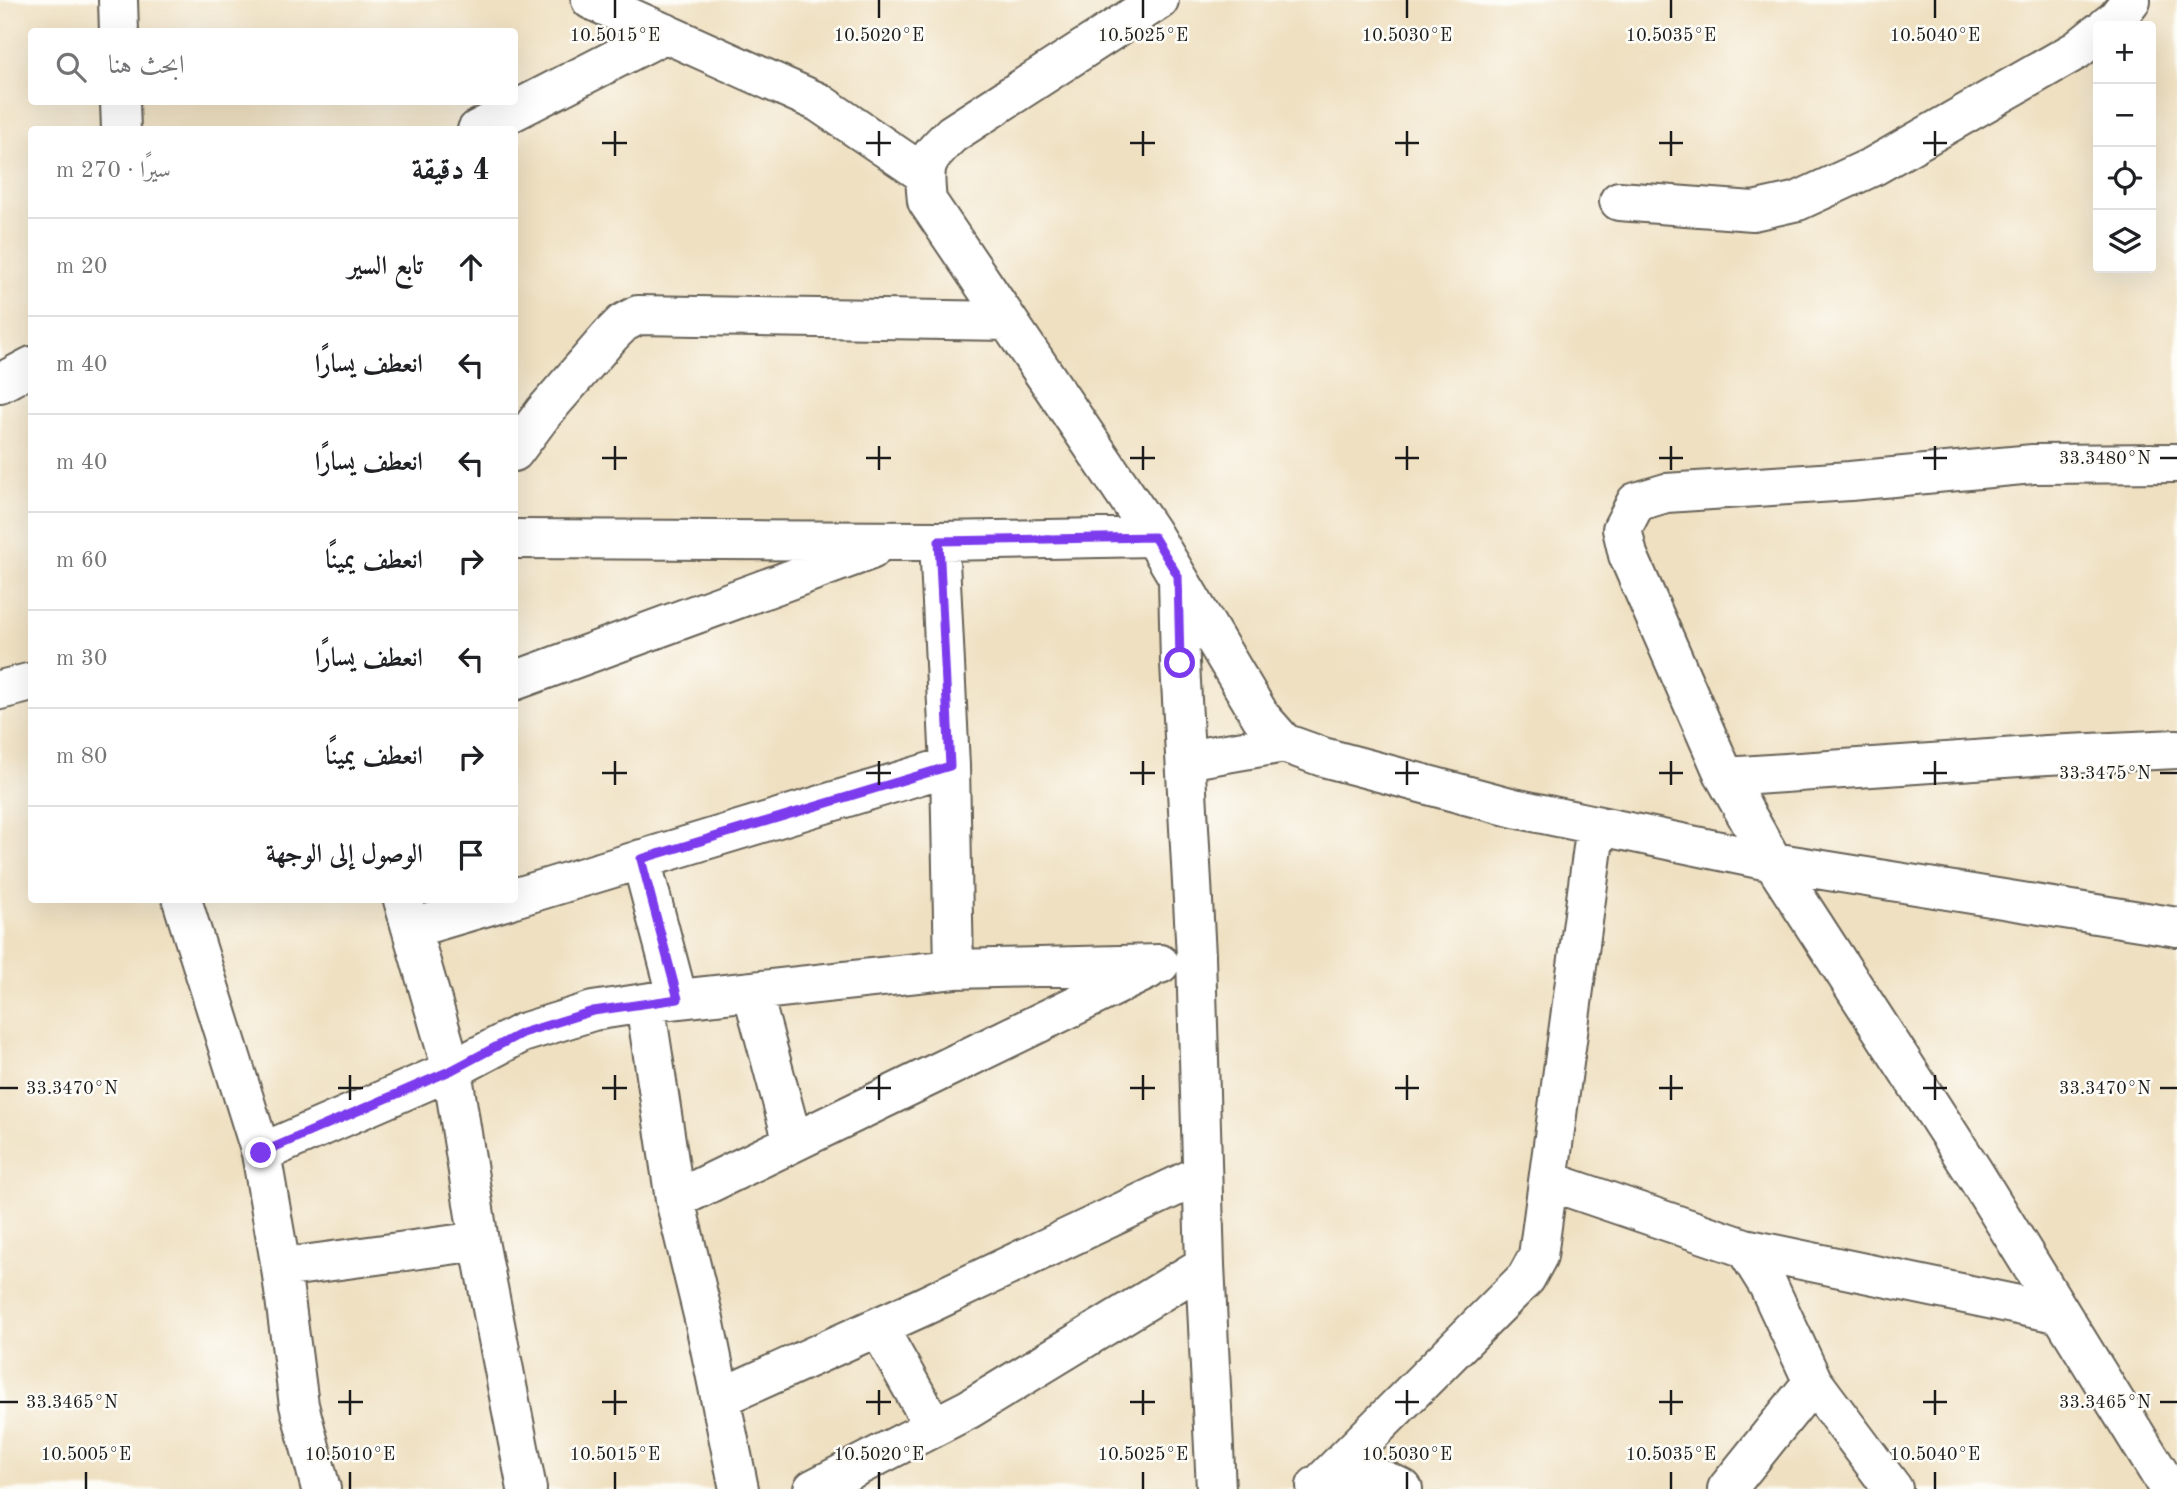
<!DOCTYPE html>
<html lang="ar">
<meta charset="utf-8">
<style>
body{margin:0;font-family:"Old Standard TT",Amiri,serif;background:#f6f6f6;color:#202124;direction:rtl}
.controls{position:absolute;right:21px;top:21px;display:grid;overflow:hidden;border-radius:7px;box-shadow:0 7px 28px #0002}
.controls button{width:63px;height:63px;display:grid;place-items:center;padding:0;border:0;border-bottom:2px solid #e0e0e0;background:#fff;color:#202124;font:35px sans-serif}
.stop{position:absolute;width:21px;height:21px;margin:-16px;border:5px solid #7c3aed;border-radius:50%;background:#fff}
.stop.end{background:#7c3aed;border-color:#fff;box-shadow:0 2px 7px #0008}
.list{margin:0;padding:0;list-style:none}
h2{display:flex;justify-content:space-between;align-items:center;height:91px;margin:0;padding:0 28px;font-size:30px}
h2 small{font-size:23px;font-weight:400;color:#757577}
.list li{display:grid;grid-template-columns:46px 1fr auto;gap:21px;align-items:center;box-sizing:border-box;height:98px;padding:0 28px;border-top:2px solid #e0e0e0}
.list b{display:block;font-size:26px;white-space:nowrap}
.list em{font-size:23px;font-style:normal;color:#757577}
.icon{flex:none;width:38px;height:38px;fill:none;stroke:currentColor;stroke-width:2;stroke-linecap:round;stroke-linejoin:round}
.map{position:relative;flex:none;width:2177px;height:1489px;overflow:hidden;direction:ltr}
.search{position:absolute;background:#fff;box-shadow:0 7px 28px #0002;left:28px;top:28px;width:490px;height:77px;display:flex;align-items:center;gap:18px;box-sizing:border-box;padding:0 24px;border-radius:7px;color:#757577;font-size:26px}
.panel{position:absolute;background:#fff;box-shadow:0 7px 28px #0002;left:28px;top:126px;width:490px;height:777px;border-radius:7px;direction:rtl}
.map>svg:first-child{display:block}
</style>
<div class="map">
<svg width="2177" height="1489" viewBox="0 0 2177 1489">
<rect width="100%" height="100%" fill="#fdfcf7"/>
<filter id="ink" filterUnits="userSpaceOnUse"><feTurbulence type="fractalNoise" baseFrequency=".0143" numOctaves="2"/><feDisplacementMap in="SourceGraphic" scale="14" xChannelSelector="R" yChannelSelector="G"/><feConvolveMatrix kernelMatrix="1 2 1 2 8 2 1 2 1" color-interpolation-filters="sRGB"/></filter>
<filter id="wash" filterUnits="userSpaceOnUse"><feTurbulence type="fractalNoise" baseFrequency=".00686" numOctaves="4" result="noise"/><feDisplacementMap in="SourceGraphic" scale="28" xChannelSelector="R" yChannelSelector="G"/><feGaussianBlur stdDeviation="1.57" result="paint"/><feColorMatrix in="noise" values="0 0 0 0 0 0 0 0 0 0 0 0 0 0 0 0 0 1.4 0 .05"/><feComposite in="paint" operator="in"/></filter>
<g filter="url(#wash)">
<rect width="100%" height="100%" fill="#efe0c1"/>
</g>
<g filter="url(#ink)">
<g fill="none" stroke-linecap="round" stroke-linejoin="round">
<defs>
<path id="street" d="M118 0 119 32
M591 0 818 102 924 174
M1159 0 952 134C924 161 923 163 927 201L1151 532 1261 717 1284 743 1323 757 1514 808 1773 862 2177 927
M2107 26 2116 19 2131 0
M120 102 121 130
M477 130 666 33
M1619 201 1753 211 1798 201 1874 166 2077 50 2098 33
M0 383 32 366
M514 452 544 412 611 335 623 323 638 315 1008 321
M514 539 939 541 1154 537
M939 541 950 766 954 969
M514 681 871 550
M0 690 32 682
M1186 760 1284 743
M1725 777 2047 755 2177 749
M641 859 678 999
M514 898 950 766
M182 900 261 1153 281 1268 299 1405 321 1489
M403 900 452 1070 479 1241 527 1489
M413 928 508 900
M752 991 793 1142
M645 1003 675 1200 704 1319 739 1489
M261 1153 452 1070 522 1033 593 1011 651 1002 954 969 1160 964
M1549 1181 1745 1248 1768 1285 1813 1382 1893 1489
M675 1200C832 1122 991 1048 1148 970
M1745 1248 2061 1314
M1205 1265 1216 1489
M281 1268 479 1241
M878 1327 934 1427
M720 1398 922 1307 1202 1174
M1322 1482 1526 1278 1538 1256 1596 825
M1316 1486C1345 1466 1375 1474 1403 1489
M813 1489 969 1409 1205 1265 1196 956 1180 663 1178 579
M1727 1489 1813 1382
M2169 1489 1973 1171 1773 862 1725 777 1628 555 1622 529 1636 502 1666 493 1850 481 2033 464 2177 463"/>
</defs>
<use href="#street" stroke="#666156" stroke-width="42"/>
<use href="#street" stroke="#fff" stroke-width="38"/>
</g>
</g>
<g fill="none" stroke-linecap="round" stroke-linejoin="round" filter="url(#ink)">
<path stroke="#7c3aed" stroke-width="9" d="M261 1153 452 1070 522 1033 593 1011 678 999 641 859 950 766 939 541 1154 537 1178 576 1180 663"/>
</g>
<path fill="none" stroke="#1c1c1c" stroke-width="2.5" d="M615 0V18M879 0V18M1143 0V18M1407 0V18M1671 0V18M1935 0V18M615 131V156M879 131V156M1143 131V156M1407 131V156M1671 131V156M1935 131V156M602 143H627M866 143H891M1130 143H1155M1395 143H1419M1659 143H1683M1923 143H1947M615 446V470M879 446V470M1143 446V470M1407 446V470M1671 446V470M1935 446V470M602 458H627M866 458H891M1130 458H1155M1395 458H1419M1659 458H1683M1923 458H1947M2160 458H2177M615 761V785M879 761V785M1143 761V785M1407 761V785M1671 761V785M1935 761V785M602 773H627M866 773H891M1130 773H1155M1395 773H1419M1659 773H1683M1923 773H1947M2160 773H2177M350 1075V1100M615 1075V1100M879 1075V1100M1143 1075V1100M1407 1075V1100M1671 1075V1100M1935 1075V1100M0 1088H18M338 1088H363M602 1088H627M866 1088H891M1130 1088H1155M1395 1088H1419M1659 1088H1683M1923 1088H1947M2160 1088H2177M350 1390V1415M615 1390V1415M879 1390V1415M1143 1390V1415M1407 1390V1415M1671 1390V1415M1935 1390V1415M0 1402H18M338 1402H363M602 1402H627M866 1402H891M1130 1402H1155M1395 1402H1419M1659 1402H1683M1923 1402H1947M2160 1402H2177M86 1472V1489M350 1472V1489M615 1472V1489M879 1472V1489M1143 1472V1489M1407 1472V1489M1671 1472V1489M1935 1472V1489"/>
<g font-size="18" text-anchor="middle" fill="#1c1c1c" stroke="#fdfcf7" stroke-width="5" stroke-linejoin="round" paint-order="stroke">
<text x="615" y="41">10.5015°E</text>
<text x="879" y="41">10.5020°E</text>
<text x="1143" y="41">10.5025°E</text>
<text x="1407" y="41">10.5030°E</text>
<text x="1671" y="41">10.5035°E</text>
<text x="1935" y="41">10.5040°E</text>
<text x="2105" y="464">33.3480°N</text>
<text x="2105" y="779">33.3475°N</text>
<text x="72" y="1094">33.3470°N</text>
<text x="2105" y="1094">33.3470°N</text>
<text x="72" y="1408">33.3465°N</text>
<text x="2105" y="1408">33.3465°N</text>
<text x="86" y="1460">10.5005°E</text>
<text x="350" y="1460">10.5010°E</text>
<text x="615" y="1460">10.5015°E</text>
<text x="879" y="1460">10.5020°E</text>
<text x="1143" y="1460">10.5025°E</text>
<text x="1407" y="1460">10.5030°E</text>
<text x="1671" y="1460">10.5035°E</text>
<text x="1935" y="1460">10.5040°E</text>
</g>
</svg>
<div class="controls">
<button>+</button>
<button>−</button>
<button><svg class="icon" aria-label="locate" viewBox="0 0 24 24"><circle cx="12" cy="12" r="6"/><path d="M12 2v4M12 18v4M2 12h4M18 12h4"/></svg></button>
<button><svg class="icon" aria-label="layers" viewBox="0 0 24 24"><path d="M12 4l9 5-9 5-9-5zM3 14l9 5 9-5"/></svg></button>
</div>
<div class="stop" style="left:1180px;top:663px"></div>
<div class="stop end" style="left:261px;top:1153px"></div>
<div class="search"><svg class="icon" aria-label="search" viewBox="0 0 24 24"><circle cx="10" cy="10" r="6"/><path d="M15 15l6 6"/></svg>ابحث هنا</div>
<section class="panel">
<h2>4 دقيقة<small>سيرًا · 270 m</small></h2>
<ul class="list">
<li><svg class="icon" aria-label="ahead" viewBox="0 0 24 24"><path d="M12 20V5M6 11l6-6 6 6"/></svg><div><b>تابع السير</b></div><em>20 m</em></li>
<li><svg class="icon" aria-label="left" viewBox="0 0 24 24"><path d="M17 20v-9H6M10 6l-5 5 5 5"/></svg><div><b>انعطف يسارًا</b></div><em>40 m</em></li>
<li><svg class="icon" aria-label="left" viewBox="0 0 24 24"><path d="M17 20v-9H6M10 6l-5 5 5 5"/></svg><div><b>انعطف يسارًا</b></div><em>40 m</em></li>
<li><svg class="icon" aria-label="right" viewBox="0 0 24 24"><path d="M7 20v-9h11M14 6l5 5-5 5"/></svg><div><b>انعطف يمينًا</b></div><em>60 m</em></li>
<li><svg class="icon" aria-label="left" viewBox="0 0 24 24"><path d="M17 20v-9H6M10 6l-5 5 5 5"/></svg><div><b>انعطف يسارًا</b></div><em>30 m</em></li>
<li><svg class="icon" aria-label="right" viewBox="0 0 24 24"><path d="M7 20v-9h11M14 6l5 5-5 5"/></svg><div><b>انعطف يمينًا</b></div><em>80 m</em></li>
<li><svg class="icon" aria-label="arrive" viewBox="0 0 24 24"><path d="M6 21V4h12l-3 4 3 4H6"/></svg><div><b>الوصول إلى الوجهة</b></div></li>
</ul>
</section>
</div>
